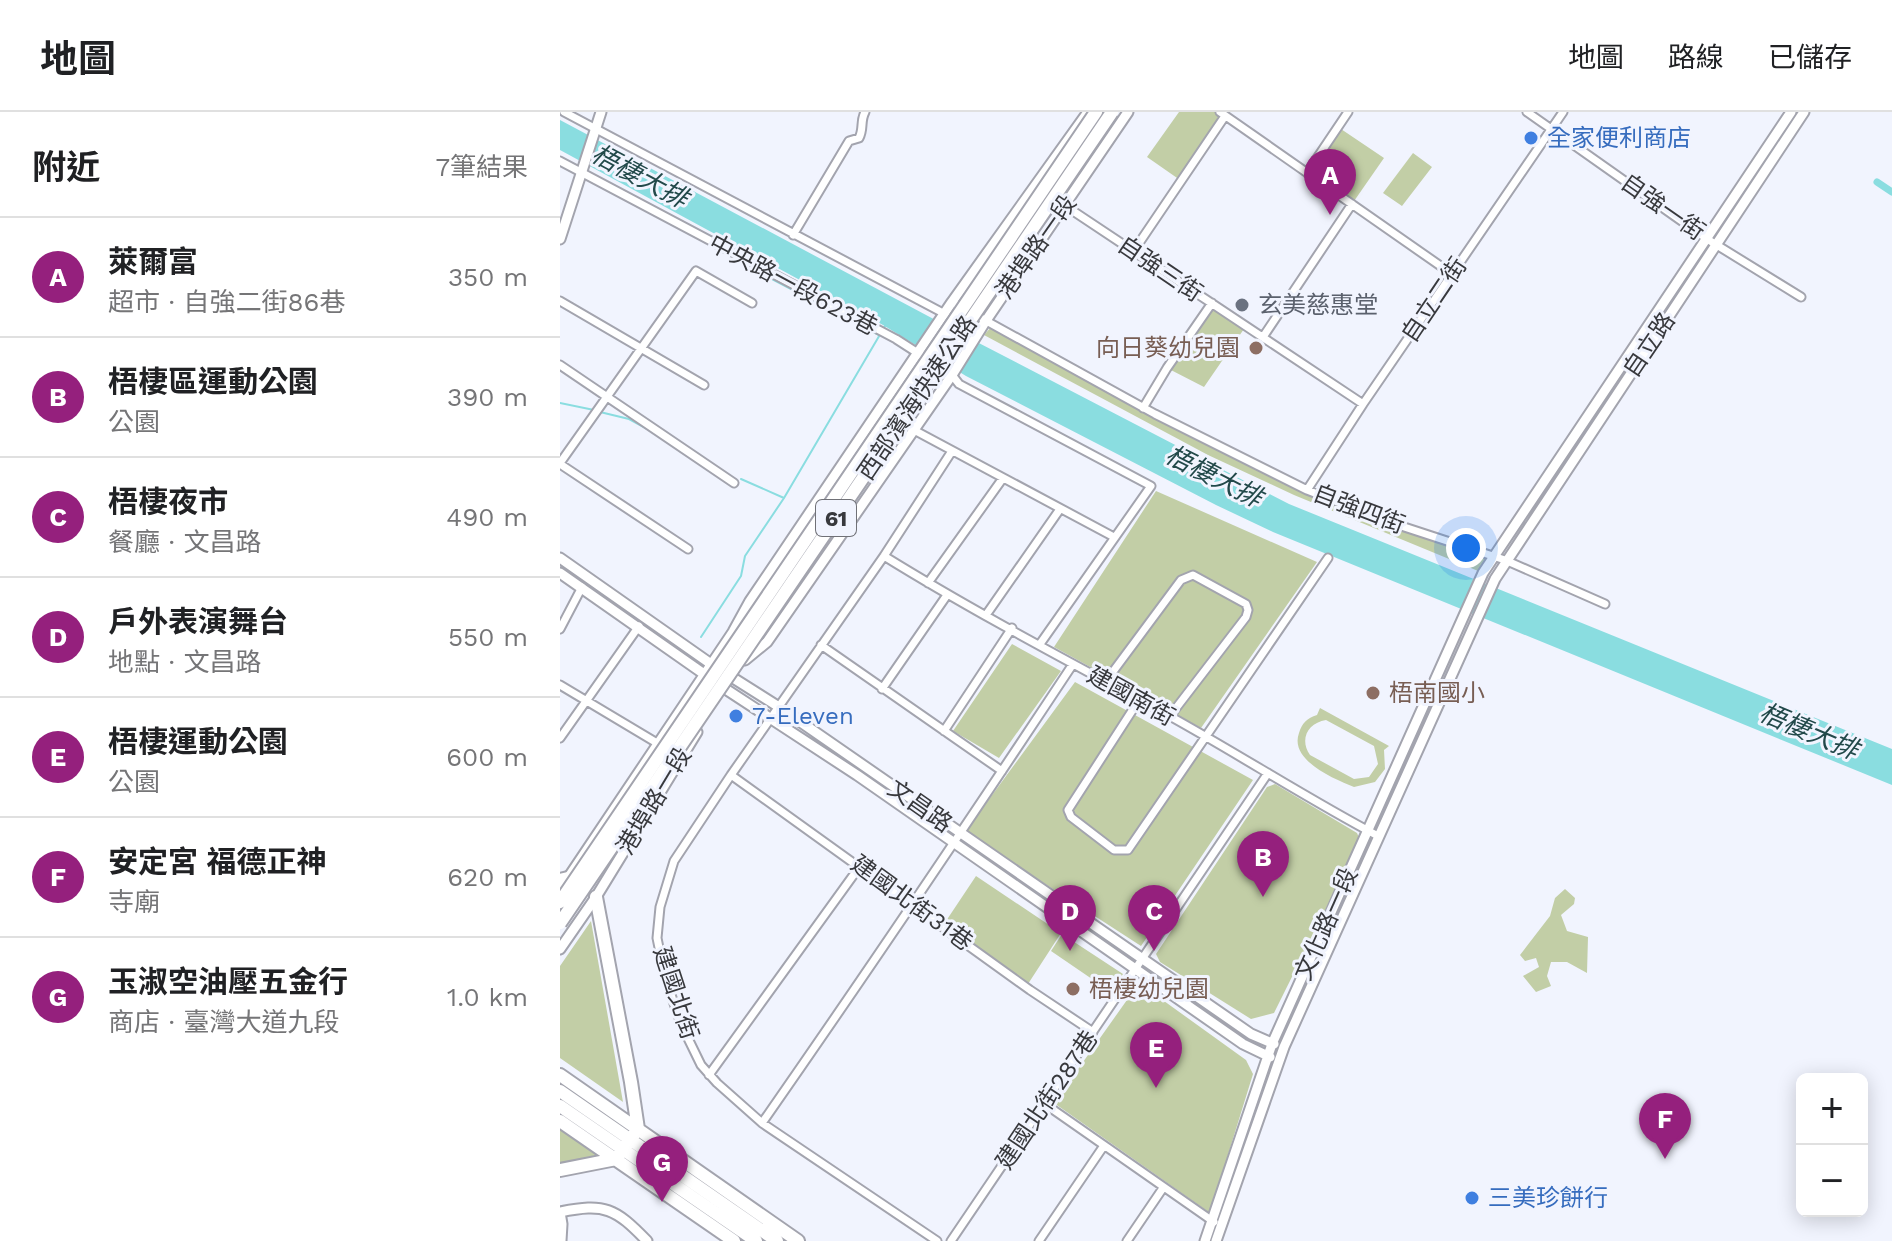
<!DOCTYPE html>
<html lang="zh-TW">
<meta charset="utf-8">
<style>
body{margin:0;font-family:"Work Sans","Noto Sans TC",sans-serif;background:#f2f2f2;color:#202124}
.controls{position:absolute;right:24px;bottom:24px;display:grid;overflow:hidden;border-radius:12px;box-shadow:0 4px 20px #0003}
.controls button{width:72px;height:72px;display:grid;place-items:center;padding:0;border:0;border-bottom:2px solid #e0e0e0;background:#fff;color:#202124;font:40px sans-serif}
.you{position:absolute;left:906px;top:436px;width:28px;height:28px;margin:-20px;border:6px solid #fff;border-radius:50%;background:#1a73e8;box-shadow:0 0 0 12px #1a73e833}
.badge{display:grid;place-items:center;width:52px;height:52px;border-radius:50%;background:#95207d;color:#fff;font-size:26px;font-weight:700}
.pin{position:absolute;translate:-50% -66px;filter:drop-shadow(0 2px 4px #0008)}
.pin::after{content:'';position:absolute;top:42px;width:28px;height:24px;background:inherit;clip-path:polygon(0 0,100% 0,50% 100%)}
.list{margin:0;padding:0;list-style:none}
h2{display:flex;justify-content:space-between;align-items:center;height:104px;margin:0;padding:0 32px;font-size:34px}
h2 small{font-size:26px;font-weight:400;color:#757577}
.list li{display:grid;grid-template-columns:52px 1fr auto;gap:24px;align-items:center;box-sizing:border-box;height:120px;padding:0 32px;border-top:2px solid #e0e0e0}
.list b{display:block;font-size:30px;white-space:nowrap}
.list p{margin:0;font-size:26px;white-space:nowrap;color:#757577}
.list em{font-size:26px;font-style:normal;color:#757577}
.map{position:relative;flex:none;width:1332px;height:1129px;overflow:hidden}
header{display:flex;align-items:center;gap:48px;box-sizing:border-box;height:112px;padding:0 40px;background:#fff;border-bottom:2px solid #e0e0e0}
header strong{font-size:38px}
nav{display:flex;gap:44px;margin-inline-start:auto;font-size:28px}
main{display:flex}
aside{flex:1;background:#fff}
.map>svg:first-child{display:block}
</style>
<header>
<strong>地圖</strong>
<nav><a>地圖</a><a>路線</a><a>已儲存</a></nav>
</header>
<main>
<aside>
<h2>附近<small>7筆結果</small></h2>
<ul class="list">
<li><span class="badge">A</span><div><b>萊爾富</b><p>超市 · 自強二街86巷</p></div><em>350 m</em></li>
<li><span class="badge">B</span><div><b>梧棲區運動公園</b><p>公園</p></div><em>390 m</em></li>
<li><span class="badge">C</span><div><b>梧棲夜市</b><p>餐廳 · 文昌路</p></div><em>490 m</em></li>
<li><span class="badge">D</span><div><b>戶外表演舞台</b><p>地點 · 文昌路</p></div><em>550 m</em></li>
<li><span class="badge">E</span><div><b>梧棲運動公園</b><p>公園</p></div><em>600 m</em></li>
<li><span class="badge">F</span><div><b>安定宮 福德正神</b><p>寺廟</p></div><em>620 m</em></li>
<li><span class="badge">G</span><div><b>玉淑空油壓五金行</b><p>商店 · 臺灣大道九段</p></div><em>1.0 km</em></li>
</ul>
</aside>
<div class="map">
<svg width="1332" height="1129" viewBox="0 0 1332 1129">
<rect width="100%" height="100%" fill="#f1f4fe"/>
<path fill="#c2cea6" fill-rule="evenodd" d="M619 0H660L665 4 620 68 587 45Z
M778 15 824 46 792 92 747 61Z
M853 41 872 55 842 94 823 81Z
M652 191 686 214 644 275 607 256Z
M432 214 737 373 926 446 923 461 734 383 648 343 424 223Z
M596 379 757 450 641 616 494 535Z
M452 532 501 559 439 646 393 619Z
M515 570 693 668 581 834 405 720Z
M760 596 829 634 824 638 825 657 815 670 794 675C774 667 729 648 739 621 742 611 747 606 757 603ZM766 608 814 634 818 652 809 665 794 667 750 643C739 627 748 611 766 608Z
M715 672 797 721 800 728 714 901 691 907 600 850 596 842 707 675Z
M416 764 501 821 468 872 384 812Z
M1005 777 1015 786 1014 792 1001 803 1007 819 1028 825 1027 861 1007 850H991L987 864 991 874 976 880 963 864 979 855 976 846 965 849 960 843 990 804 995 786Z
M31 809 63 990 0 946V854Z
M502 822 563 862 551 880 491 839Z
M579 871 686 948 693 962 650 1101 494 991Z
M0 1014 38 1039V1043L34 1046 0 1052Z"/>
<path fill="#8adde0" d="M0 8 413 228 729 392 1332 637V673L713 420 656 393 406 264 323 213 0 38Z"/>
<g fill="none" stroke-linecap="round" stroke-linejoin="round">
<path stroke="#8adde0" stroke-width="2" d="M210 166 319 223
M0 291 34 298
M40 300 69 307 93 320
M181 367 224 386
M141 525 181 464 185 444 224 386 325 214"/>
<path stroke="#8adde0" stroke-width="7" d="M1317 70 1332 80"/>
<defs>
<path id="minor" d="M4 0 385 202
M660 0 892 162
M967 0 1147 127 1241 185
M0 49 336 227 392 263 399 272 591 374 480 532
M747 61 788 0
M492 85 803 292
M233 123 289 29 299 26C304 17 300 9 305 0
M573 140 665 4
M0 189 144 273
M392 190 595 302 747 378 832 411 945 448 1045 492
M703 225 792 92
M0 253 174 371
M583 296 607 256 652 191
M352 317 554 425
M0 351 136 159 192 191
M0 352 128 437
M747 378 803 292 1003 0
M324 444C416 501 512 551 606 602 677 641 746 686 818 724
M368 471 443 366
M426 503 500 397
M0 517 22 475
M261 533 442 659
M546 569 621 468 633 463 686 492 688 498 686 505 610 604
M0 573 97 631
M322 577 387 483
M579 588 508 698 511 705 554 738H568L768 446
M384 619 452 516
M0 626 79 514
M171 663 470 878 533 920
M149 963 300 754
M485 992 654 1110
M202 1011C308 859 411 706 513 552
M1 1100 3 1112 2 1129
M377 1129 202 1011 157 971 141 953 121 912 105 865 97 826 100 795 114 749 171 663 324 444 392 339
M391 1129 708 661
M479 1129 543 1035
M567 1129 603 1076"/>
<path id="tertiary" d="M507 54 544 0
M0 127 41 0
M0 446 151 552 219 595 691 922 714 932
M0 461 164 576 297 663 683 932 710 945
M185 548 207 530 392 263 425 210 568 0
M0 778 173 520 190 489 392 190 528 0
M0 837 36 785 137 620
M0 1100C45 1091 55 1096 87 1129
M645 1129 712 932 923 461 1231 0
M656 1129 724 935 935 467 1244 0"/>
<path id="primary" d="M0 768 8 766
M0 963 238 1129
M0 979 217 1129
M0 994 196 1129
M0 1009 174 1129
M0 1058 56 1047 78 1017 71 970 36 785"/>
</defs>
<use href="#minor" stroke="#a3a4ae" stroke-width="11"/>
<use href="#tertiary" stroke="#a3a4ae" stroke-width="13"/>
<use href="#primary" stroke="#a3a4ae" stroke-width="16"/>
<use href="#minor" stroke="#fff" stroke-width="7"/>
<use href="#tertiary" stroke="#fff" stroke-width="9"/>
<use href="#primary" stroke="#fff" stroke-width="12"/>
<defs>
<path id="trunk-bridge" d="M0 790 536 0
M0 811 552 0"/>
</defs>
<use href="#trunk-bridge" stroke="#a3a4ae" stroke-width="16" stroke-linecap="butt"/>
<use href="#trunk-bridge" stroke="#fff" stroke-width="12"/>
</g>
<g fill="#3f7fe0" stroke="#f1f4fe" stroke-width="3">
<circle cx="971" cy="26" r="8"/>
<circle cx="176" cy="604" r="8"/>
<circle cx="912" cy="1086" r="8"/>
</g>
<circle fill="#6b7280" stroke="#f1f4fe" stroke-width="3" cx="682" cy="193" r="8"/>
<g fill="#8d6e63" stroke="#f1f4fe" stroke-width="3">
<circle cx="696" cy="236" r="8"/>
<circle cx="813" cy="581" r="8"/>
<circle cx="513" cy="877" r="8"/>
</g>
<g text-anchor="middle" stroke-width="6" stroke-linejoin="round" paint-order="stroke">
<rect fill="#f1f4fe" stroke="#707177" stroke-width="2" x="256" y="388" width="40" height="36" rx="6"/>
<g font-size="22" font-weight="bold" fill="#38393d">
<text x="276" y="414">61</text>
</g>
<g font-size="24" fill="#366cbe" stroke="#f1f4fe" text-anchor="start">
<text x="987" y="34">全家便利商店</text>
<text x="192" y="612">7-Eleven</text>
<text x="928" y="1094">三美珍餅行</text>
</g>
<g font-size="24" fill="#38393d" stroke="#f1f4fe">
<text transform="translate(1103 95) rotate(35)" y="8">自強一街</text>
<text transform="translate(476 135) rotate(-55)" y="8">港埠路一段</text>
<text transform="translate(600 157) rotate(34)" y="8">自強三街</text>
<text transform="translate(233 173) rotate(28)" y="8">中央路一段623巷</text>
<text transform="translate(874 188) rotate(-56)" y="8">自立二街</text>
<text transform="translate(1089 233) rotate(-56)" y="8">自立路</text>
<text transform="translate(357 286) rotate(-56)" y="8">西部濱海快速公路</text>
<text transform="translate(799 397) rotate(21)" y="8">自強四街</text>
<text transform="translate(571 584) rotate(29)" y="8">建國南街</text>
<text transform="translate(94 689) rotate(-59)" y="8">港埠路一段</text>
<text transform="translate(360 694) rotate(35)" y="8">文昌路</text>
<text transform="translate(352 791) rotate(36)" y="8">建國北街31巷</text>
<text transform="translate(766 812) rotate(-66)" y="8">文化路一段</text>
<text transform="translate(116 881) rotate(72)" y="8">建國北街</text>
<text transform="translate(487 988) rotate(-56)" y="8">建國北街287巷</text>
</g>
<g font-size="24" fill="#5b616d" stroke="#f1f4fe" text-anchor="start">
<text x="698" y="201">玄美慈惠堂</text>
</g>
<g font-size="24" fill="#785e54" stroke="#f1f4fe" text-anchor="start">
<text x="680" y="244" text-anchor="end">向日葵幼兒園</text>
<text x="829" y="589">梧南國小</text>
<text x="529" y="885">梧棲幼兒園</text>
</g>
<g font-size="26" font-style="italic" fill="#22494a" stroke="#f1f4fe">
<text transform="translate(80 64) rotate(28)" y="9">梧棲大排</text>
<text transform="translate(654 364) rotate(27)" y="9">梧棲大排</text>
<text transform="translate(1249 619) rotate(23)" y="9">梧棲大排</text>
</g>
</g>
</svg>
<div class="controls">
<button>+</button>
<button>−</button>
</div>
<div class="you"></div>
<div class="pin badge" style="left:770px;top:103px">A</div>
<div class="pin badge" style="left:703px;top:785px">B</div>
<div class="pin badge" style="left:594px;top:839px">C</div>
<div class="pin badge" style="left:510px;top:839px">D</div>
<div class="pin badge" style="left:596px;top:976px">E</div>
<div class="pin badge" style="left:1105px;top:1047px">F</div>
<div class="pin badge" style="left:102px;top:1090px">G</div>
</div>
</main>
